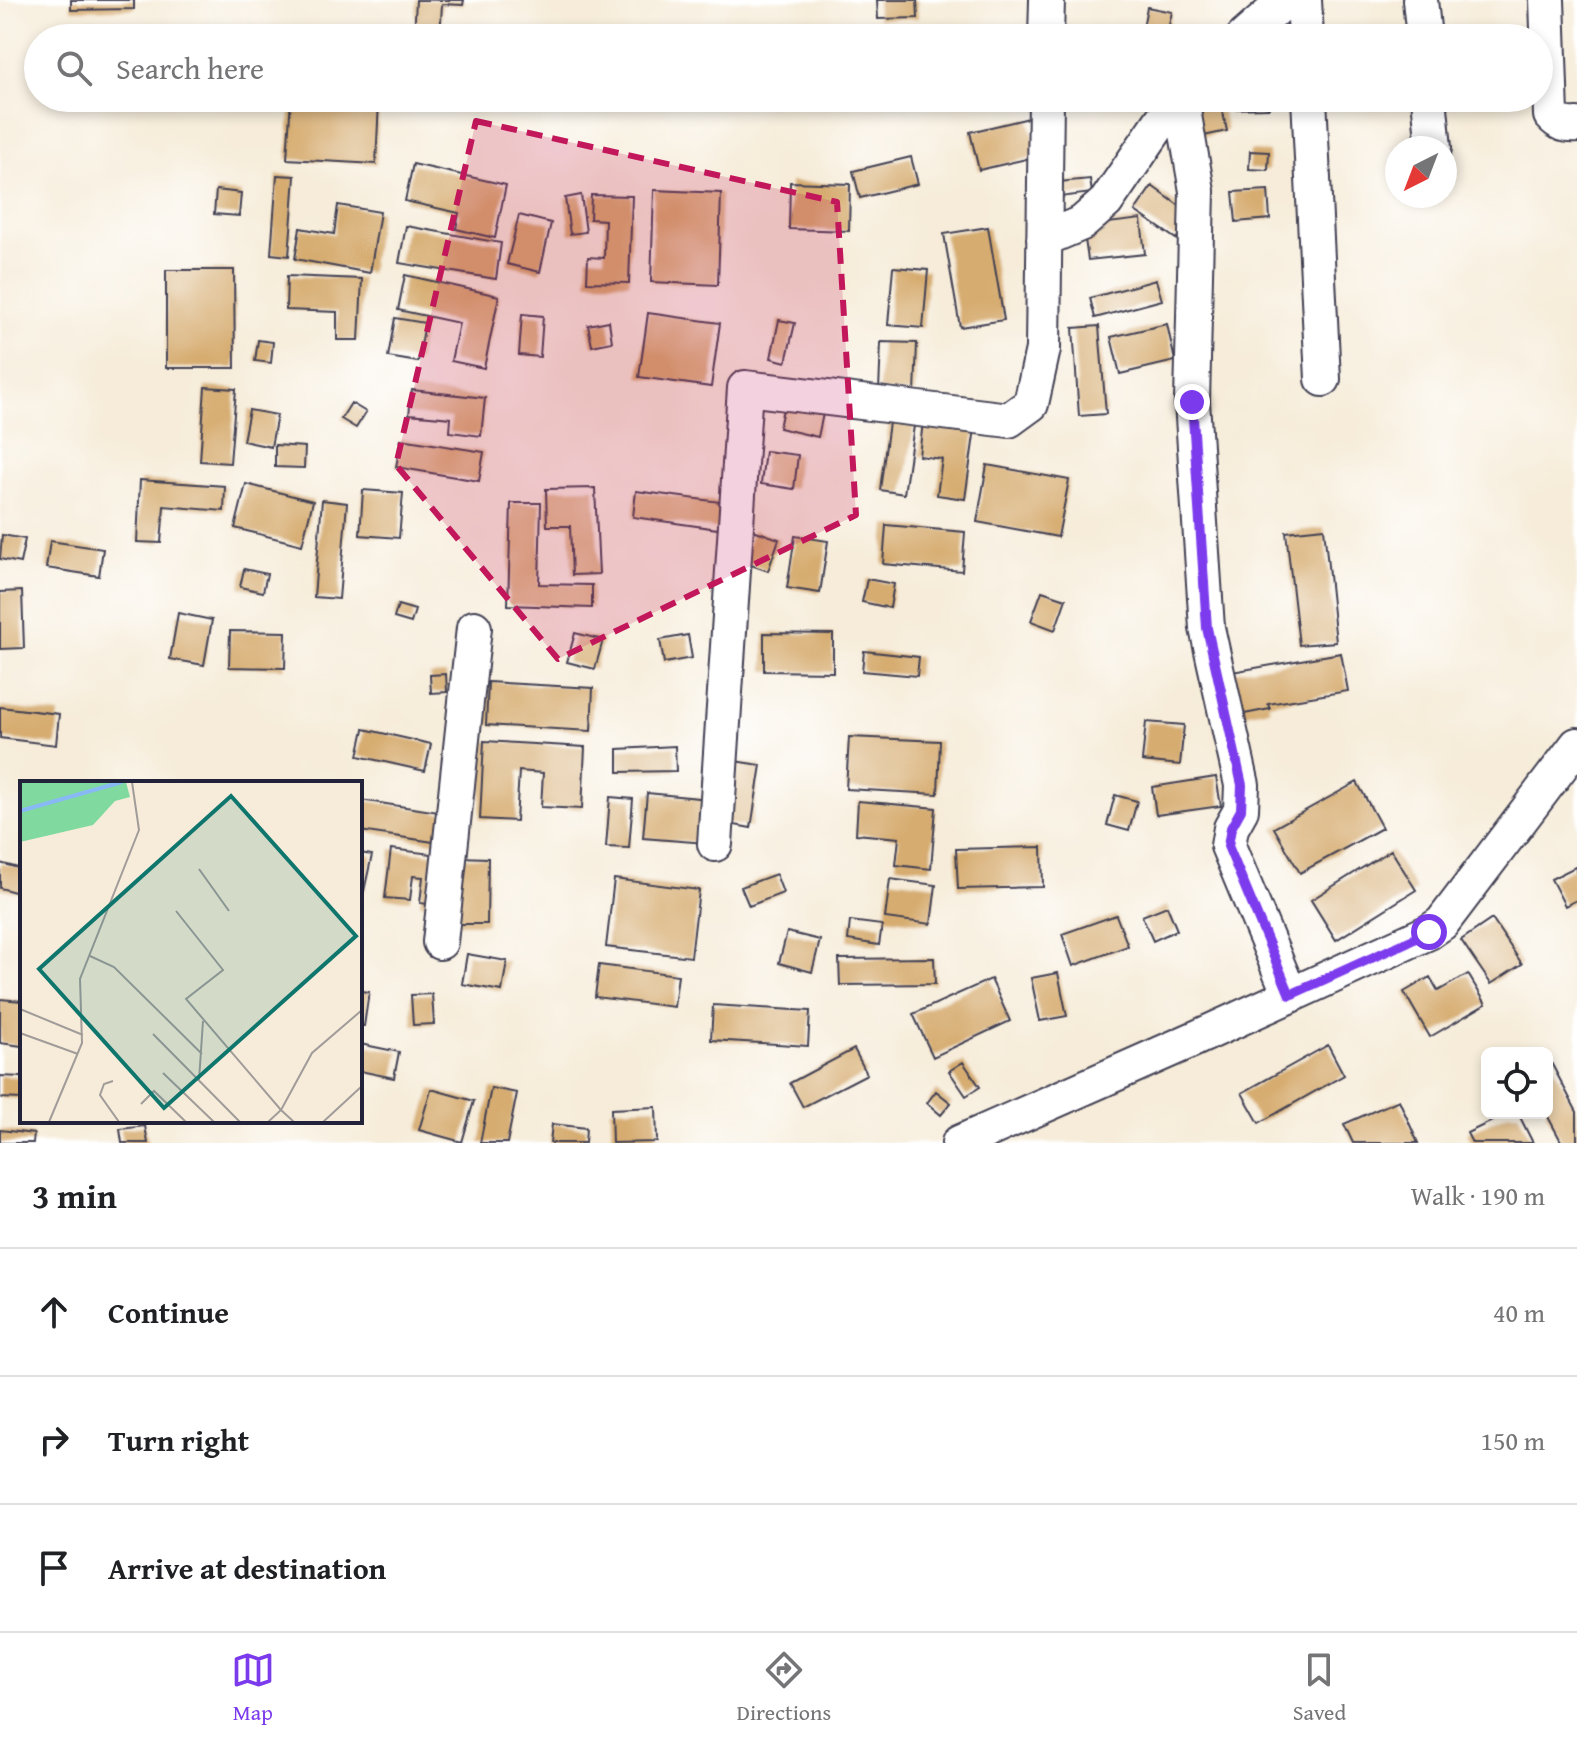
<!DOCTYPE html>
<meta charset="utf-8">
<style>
body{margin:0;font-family:"Gentium Book Plus",serif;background:#f6f6f6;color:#202124}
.controls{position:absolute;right:24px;bottom:24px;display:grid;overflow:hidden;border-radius:12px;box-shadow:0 4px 12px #0003}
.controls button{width:72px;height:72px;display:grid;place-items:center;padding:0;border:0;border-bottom:2px solid #e0e0e0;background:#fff;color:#202124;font:40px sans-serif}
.compass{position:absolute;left:1385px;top:136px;width:72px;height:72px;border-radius:50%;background:#fff;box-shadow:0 4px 12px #0003;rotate:222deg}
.stop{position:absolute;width:24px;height:24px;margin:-18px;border:6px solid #7c3aed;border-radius:50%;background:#fff}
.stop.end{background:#7c3aed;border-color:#fff;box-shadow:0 2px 8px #0008}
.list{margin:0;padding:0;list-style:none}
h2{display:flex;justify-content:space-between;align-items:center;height:104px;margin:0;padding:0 32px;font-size:34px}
h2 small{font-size:26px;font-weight:400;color:#757577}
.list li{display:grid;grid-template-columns:52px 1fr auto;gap:24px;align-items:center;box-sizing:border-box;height:128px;padding:0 32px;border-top:2px solid #e0e0e0}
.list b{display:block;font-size:30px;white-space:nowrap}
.list em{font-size:26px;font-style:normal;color:#757577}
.icon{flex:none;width:44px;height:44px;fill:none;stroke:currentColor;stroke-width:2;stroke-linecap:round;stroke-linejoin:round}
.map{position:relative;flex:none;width:1577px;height:1143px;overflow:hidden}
.search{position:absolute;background:#fff;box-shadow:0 4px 12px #0003;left:24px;right:24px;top:24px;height:88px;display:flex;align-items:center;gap:20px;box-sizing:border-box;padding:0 28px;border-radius:44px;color:#757577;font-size:30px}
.sheet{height:488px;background:#fff}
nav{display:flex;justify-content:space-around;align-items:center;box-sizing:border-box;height:112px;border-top:2px solid #e0e0e0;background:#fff;font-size:22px;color:#757577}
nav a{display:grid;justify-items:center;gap:4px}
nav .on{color:#7c3aed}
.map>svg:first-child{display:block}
</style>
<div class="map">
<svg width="1577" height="1143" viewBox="0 0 1577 1143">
<rect width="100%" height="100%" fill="#fff"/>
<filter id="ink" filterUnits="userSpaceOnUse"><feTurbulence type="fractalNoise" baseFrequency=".0125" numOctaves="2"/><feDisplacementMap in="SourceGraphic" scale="16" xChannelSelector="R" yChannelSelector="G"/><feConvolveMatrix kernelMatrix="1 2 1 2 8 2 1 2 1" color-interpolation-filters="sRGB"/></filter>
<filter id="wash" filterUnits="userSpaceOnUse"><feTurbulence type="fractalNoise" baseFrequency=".006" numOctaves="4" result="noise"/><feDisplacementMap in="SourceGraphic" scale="32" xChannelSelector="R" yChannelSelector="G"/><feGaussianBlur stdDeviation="1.8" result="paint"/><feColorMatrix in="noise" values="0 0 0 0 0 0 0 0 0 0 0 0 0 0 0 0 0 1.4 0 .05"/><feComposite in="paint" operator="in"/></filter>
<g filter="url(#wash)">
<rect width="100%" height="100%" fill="#f6ecd9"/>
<g id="blocks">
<path fill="#d6ac70" d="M71 0H134V9L71 10Z
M416 0H464L463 5 442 4 440 38H414Z
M877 0H917L918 18 878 19Z
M1147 7 1172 12 1166 38H1141Z
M291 98 379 101 376 164 287 159Z
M1225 98H1268L1269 108 1226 109Z
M1220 99 1227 131 1199 137 1191 106Z
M1029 118 1039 156 979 170 970 132Z
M1250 151 1269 152 1268 170 1249 169Z
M911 157 918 184 860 198 853 171Z
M413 164 506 185 495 238 456 229 459 213 405 201Z
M277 175 295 176 289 256 271 254Z
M1090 179 1092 193 1060 197 1059 182Z
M790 182 850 184 849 231 789 229Z
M1152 186 1192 215 1176 239 1135 211Z
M216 190 241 193 239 216 214 214Z
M654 190 721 193 718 285 651 282Z
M1268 190 1270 219 1236 222 1233 192Z
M581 195 586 232 570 234 565 198Z
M591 195 632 196 629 283 587 282 588 257 604 258 605 220 590 219Z
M338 205 380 212 370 273 295 259 300 228 334 234Z
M519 215 551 223 540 272 507 264Z
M1141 219 1145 254 1088 260 1083 226Z
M406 226 501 243 496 279 399 263Z
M988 227 1004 320 960 327 944 234Z
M893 267 928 270 923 328 888 325Z
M166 270H234L235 368H166Z
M405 275 499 296 484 368 451 361 459 323 398 310Z
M287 276 362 279 359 340H337V312L286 310Z
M1156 280 1162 300 1095 318 1090 298Z
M648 313 720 323 711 387 639 377Z
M522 314 543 316 540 357 519 355Z
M395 318 425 323 418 362 388 357Z
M779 320 795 323 786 362 771 358Z
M609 321 612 342 592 346 588 325Z
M1167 324 1175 361 1120 374 1111 337Z
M1099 326 1106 414 1079 416 1073 328Z
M258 340 273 342 271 363 255 361Z
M881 342 917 343 915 393 879 391Z
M205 387 236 389 230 463 200 461Z
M412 390 485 398 481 436 450 432 451 418 409 414Z
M785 399 824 409 818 437 779 428Z
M351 403 366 412 356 428 341 419Z
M249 410 277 415 271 447 243 441Z
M924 413 976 421 965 499 937 495 942 459 919 456Z
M889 422 914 426 904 494 880 490Z
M401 439 484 452 479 481 396 467Z
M275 445 305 447 304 468 275 467Z
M765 451 798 455 794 489 761 484Z
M987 465 1069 480 1058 537 977 522Z
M140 480 225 486 224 511 164 506 161 543 137 542Z
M246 484 313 501 302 545 235 528Z
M595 488 599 574 572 575 570 526H547L546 489Z
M363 490 403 493 399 538 360 535Z
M636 491 728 503 725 530 633 517Z
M322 500 347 503 339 599 314 597Z
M511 503H541L539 584 592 585V608L508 605Z
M886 525 965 532 962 571 883 564Z
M1324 528 1336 642 1299 645 1286 532Z
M753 530 779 539 768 571 742 562Z
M2 535 25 539 20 563 0 559Z
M795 536 828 541 820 593 787 588Z
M50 541 103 549 99 576 46 568Z
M244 569 267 574 263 592 240 587Z
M867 579 894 584 890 608 862 602Z
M22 591 24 648 0 649V592Z
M1042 591 1066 599 1055 630 1031 621Z
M398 605 415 610 411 623 394 618Z
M178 613 212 620 204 665 170 659Z
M230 631 286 632 285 668 229 667Z
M575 633 603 640 595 669 567 662Z
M764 633 833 634V672L764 671Z
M688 635 692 658 664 663 660 640Z
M864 651 919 657 917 676 862 671Z
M1341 653 1348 691 1268 704 1270 709 1234 716 1226 673Z
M446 674 447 692 431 693 430 675Z
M488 682 593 688 591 731 486 725Z
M0 707 59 714 56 745 0 738Z
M1146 722 1184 725 1180 765 1142 761Z
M364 729 431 744 425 771 358 756Z
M849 737 940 741 938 794 846 789Z
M484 741 585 747 582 809 541 807 543 773 519 771 516 821 480 819Z
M675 746 676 771 618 772V749Z
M734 761 761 765 751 828 724 823Z
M1216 777 1221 806 1156 815 1152 787Z
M1357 782 1382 828 1300 873 1274 828Z
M647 793 709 799 706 843 643 838Z
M1115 795 1137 801 1129 831 1107 825Z
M610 797 633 799 629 848 606 847Z
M360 800 452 814 447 844 360 831Z
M858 801 936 808 931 869 896 865 899 838 856 834Z
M1042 847 1043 887 958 889 956 849Z
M391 849 448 856 442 906 420 903 423 877 413 876 410 900 385 898Z
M1391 850 1416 890 1336 940 1311 900Z
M360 853 372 855 364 891 360 890Z
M459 857 488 858 487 924H459Z
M0 863 22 869V894L0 888Z
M1577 866V900L1565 906 1551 879Z
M776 874 783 893 749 906 741 887Z
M614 879 699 890 691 957 606 947Z
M890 879 936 885 931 924 885 918Z
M1167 906 1177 930 1153 941 1142 916Z
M1116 915 1128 946 1073 966 1062 934Z
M1492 919 1522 964 1491 984 1461 940Z
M850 921 882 925 879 945 848 940Z
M787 932 820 940 812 972 779 963Z
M467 954 507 961 502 991 462 984Z
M934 958 935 984 840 985 839 959Z
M599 965 678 975 674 1007 595 997Z
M1058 973 1067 1016 1040 1021 1031 978Z
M1468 974 1486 1004 1430 1037 1404 992 1430 977 1438 991Z
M991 979 1010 1021 933 1057 913 1014Z
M360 991 369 992 364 1026H360Z
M432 994 434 1024 413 1025 411 995Z
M0 999 22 1001V1046L0 1043Z
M713 1005 810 1011 808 1046 711 1040Z
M360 1044 399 1052 394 1078 360 1071Z
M1328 1045 1344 1075 1259 1123 1242 1093Z
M854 1049 867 1074 803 1107 790 1083Z
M1547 1055 1577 1112V1143H1562L1546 1113Z
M963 1062 980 1087 966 1096 949 1071Z
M0 1076 22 1077V1099L0 1098Z
M491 1088 517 1093 507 1143H480Z
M431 1089 474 1101 462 1142 419 1130Z
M936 1091 951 1103 941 1115 927 1103Z
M1399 1100 1418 1143H1353L1344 1124Z
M656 1107 657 1142 612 1143 611 1109Z
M1509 1113H1518L1533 1143H1472L1467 1133Z
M552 1124 586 1128 585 1143H550Z
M145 1126 148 1143H122L120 1129Z
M0 1130 34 1134 33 1143H0Z"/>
</g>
</g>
<g filter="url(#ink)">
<use href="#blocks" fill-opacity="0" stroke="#424053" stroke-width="2"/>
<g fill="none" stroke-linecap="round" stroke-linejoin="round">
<defs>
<path id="street" d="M1304 0 1306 38
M1420 0 1424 38
M1547 0 1551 115C1559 124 1565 126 1577 125
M1046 38 1047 0
M1243 38 1286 0
M1181 98 1197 191 1192 402 1207 628 1242 785 1241 810 1231 828 1228 846 1290 995
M1309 98 1323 379
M1429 98 1434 148
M1044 239 1082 223 1106 202 1177 98
M715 844 745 388 1009 420 1031 404 1043 349 1046 98
M440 942 474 628
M959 1143 1192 1040 1429 932 1442 923 1577 745"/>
</defs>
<use href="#street" stroke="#424053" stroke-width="38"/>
<use href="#street" stroke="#fff" stroke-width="34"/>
</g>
</g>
<g fill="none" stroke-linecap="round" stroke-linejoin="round" filter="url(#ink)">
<path stroke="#7c3aed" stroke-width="10" d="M1192 402 1207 628 1242 785 1241 810 1231 828 1228 846 1290 995 1429 932"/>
</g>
<path fill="#c2185b" fill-opacity="0.2" stroke="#c2185b" stroke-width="6" stroke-dasharray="16 10" stroke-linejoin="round" d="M476 121 837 202 856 515 558 659 396 465Z"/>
<g transform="translate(20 781)">
<rect width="342" height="342" fill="#f6ecd9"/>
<path d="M0 1H106L110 16 95 20 73 44 0 61Z" fill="#80da9f"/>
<path fill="none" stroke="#88b9f4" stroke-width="4" d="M0 30 102 1"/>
<path fill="none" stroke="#a19b9a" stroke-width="2" d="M179 88 209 130M156 130 203 189 166 218 261 329 248 341M70 175 94 186 182 273M0 228 63 254M0 252 58 273M133 253 220 341M143 292 194 341M179 299 183 240M93 300 84 303 80 314 99 341M121 323 134 310 166 341M29 341 62 262 60 198 119 49 112 1M274 341 261 329 292 272 342 229M303 341 342 305"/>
<path fill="#0f766e" fill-opacity="0.15" stroke="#0f766e" stroke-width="4" d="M211 15 336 155 144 327 19 188Z"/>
<rect width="342" height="342" fill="none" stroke="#22223b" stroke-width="4"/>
</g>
</svg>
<div class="controls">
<button><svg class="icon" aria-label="locate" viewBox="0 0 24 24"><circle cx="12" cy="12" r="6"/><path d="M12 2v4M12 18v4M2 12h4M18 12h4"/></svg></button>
</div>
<svg class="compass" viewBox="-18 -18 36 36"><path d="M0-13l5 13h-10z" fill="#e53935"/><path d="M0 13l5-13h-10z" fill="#757577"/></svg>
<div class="stop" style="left:1429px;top:932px"></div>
<div class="stop end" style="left:1192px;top:402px"></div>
<div class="search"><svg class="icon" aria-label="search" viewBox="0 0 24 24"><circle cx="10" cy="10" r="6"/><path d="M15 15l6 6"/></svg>Search here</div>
</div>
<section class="sheet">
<h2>3 min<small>Walk · 190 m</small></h2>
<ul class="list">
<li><svg class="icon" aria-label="ahead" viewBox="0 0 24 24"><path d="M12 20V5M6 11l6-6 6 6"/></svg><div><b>Continue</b></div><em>40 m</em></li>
<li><svg class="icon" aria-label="right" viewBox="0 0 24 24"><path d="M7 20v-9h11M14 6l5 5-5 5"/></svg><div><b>Turn right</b></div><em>150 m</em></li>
<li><svg class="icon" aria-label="arrive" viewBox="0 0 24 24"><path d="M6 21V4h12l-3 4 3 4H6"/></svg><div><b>Arrive at destination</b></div></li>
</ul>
</section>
<nav>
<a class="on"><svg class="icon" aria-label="map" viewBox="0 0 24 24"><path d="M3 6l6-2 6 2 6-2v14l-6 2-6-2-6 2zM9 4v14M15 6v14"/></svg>Map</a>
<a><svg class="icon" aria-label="directions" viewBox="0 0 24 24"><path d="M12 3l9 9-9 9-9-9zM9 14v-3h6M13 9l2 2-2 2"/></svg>Directions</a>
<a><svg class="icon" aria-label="saved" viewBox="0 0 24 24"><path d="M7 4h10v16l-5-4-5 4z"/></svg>Saved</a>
</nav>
